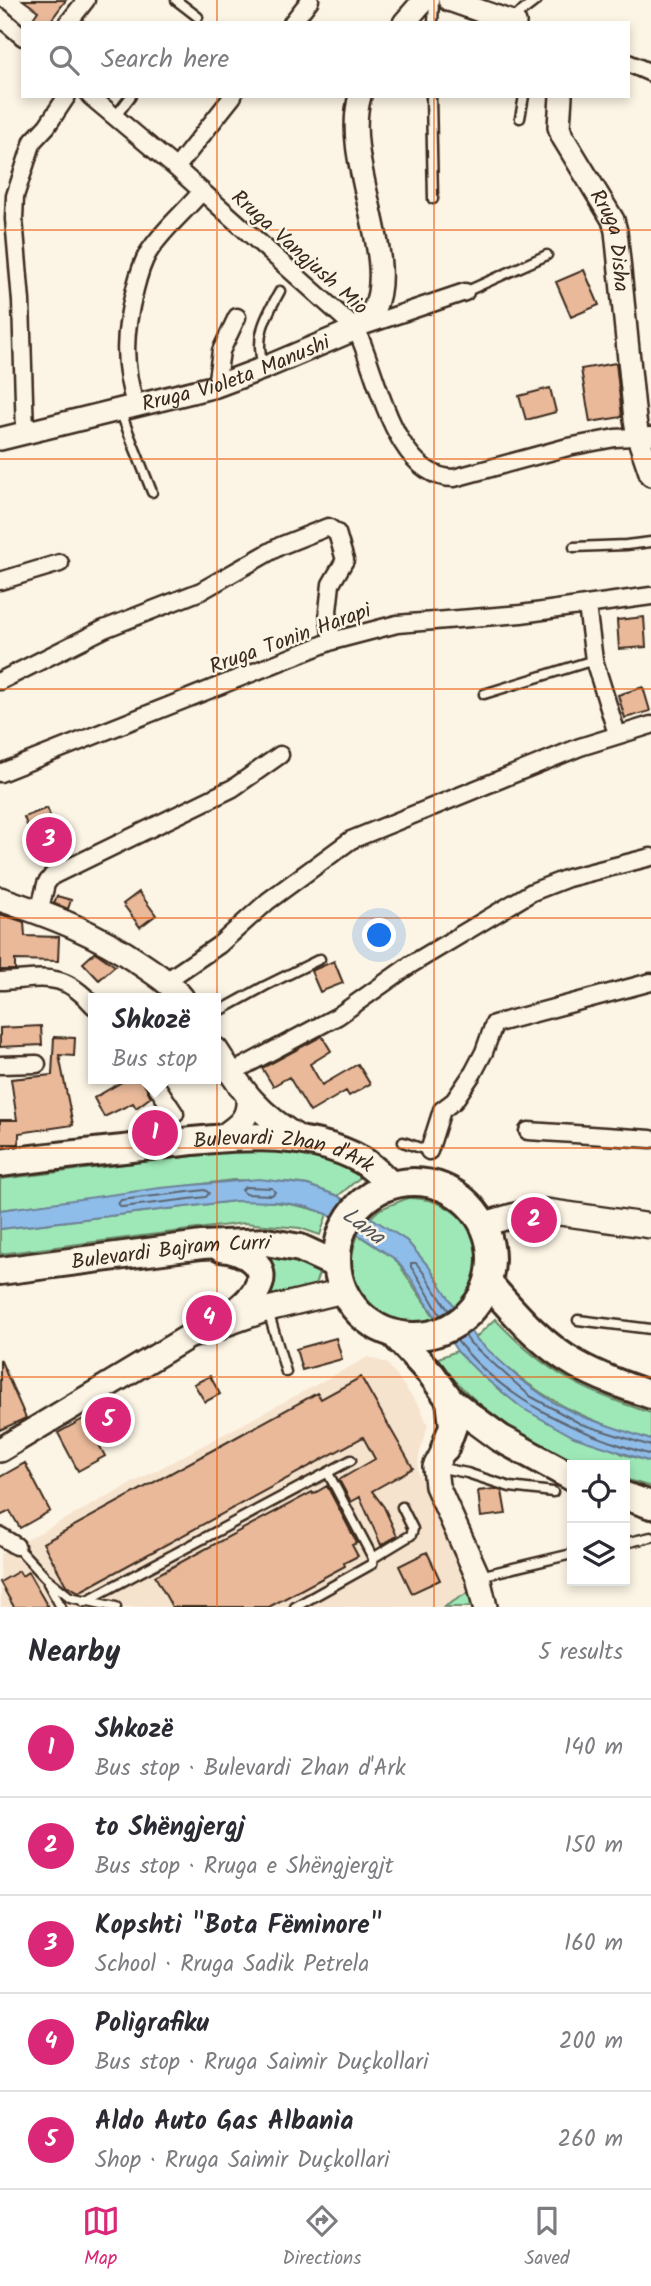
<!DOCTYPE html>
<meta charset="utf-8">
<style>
body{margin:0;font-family:Kalam,sans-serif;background:#f7f7f7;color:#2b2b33}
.controls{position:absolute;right:21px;bottom:21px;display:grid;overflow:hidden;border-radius:0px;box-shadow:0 4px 10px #0003}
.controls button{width:63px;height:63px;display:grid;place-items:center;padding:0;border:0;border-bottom:2px solid #e1e1e2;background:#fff;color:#2b2b33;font:35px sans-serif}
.you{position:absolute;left:380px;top:936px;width:24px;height:24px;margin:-18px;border:5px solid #fff;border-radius:50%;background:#1a73e8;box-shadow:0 0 0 10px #1a73e833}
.badge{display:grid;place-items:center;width:46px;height:46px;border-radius:50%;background:#db2777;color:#fff;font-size:23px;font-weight:700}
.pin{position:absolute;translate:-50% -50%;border:4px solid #fff;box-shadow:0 2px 7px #0006}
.popup{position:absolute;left:88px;top:993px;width:133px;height:91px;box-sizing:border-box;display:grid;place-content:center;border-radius:0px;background:#fff;filter:drop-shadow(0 2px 5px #0005);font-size:23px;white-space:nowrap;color:#7c7c81}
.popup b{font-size:26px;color:#2b2b33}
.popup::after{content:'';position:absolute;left:50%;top:100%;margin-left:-14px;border:14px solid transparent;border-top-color:#fff}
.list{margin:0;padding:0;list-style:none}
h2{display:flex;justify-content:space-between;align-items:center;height:91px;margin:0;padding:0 28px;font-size:30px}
h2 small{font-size:23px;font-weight:400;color:#7c7c81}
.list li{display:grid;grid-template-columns:46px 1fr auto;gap:21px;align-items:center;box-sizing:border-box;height:98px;padding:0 28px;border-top:2px solid #e1e1e2}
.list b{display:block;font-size:26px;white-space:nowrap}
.list p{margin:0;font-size:23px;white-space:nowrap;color:#7c7c81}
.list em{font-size:23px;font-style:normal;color:#7c7c81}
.icon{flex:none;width:38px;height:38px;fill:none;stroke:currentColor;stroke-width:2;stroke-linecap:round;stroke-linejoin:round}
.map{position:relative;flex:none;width:651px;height:1607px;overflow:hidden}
.search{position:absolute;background:#fff;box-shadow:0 4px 10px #0003;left:21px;right:21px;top:21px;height:77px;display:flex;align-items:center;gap:18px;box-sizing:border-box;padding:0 24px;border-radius:0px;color:#7c7c81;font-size:26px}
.sheet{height:581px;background:#fff}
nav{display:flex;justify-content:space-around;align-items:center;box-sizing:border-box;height:98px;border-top:2px solid #e1e1e2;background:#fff;font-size:19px;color:#7c7c81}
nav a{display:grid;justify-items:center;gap:4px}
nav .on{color:#db2777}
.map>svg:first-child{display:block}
</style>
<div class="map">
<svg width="651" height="1607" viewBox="0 0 651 1607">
<rect width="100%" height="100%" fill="#fcf5e5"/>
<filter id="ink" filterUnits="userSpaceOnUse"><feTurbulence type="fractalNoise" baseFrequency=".0143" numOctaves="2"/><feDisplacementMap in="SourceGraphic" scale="14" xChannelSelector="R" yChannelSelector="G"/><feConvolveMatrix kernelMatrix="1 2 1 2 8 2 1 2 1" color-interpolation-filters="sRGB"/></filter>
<g filter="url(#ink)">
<path fill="#f6e3ce" d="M368 1357 387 1363 420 1407 428 1425 419 1456 418 1472 448 1530 469 1592 444 1607H1L0 1554Z"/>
<path fill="#9ee8b7" stroke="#6c896a" stroke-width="2" d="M245 1150C287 1151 326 1157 363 1175L338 1196 308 1185 286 1182 233 1180 0 1210V1179Z
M408 1198C472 1197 500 1263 455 1309L429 1267 407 1241 370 1218 380 1209Z
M235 1201C267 1200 297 1203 327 1214L320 1235 300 1228 244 1223 0 1254V1229Z
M358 1235 395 1259 437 1321C402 1334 363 1315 353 1278 349 1264 353 1248 358 1235Z
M255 1252 313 1264 319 1273 315 1285 254 1305Z
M495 1319C545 1372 582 1391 651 1413V1440C575 1417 532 1395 475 1338Z
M457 1351 498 1389 623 1454 651 1462V1487L625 1479V1465C611 1465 595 1468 581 1464 534 1452 472 1403 442 1365L438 1358Z
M469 1592 473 1607H444Z"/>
<path fill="#8fbde9" stroke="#6d8298" stroke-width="2" d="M259 1179 308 1185 338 1196 407 1241 429 1267 475 1338 521 1380 554 1403 583 1417 651 1440V1462L574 1437 522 1408 481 1375 457 1351 410 1277 395 1259 327 1214 308 1207 279 1202 235 1201 0 1229V1210L160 1188Z"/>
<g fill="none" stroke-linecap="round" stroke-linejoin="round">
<path stroke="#5d656f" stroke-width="2" d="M245 1187 272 1188 275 1192 272 1195 245 1194 242 1190Z
M205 1190 209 1193 206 1197 122 1207 118 1204 121 1200Z
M651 1446 581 1424 530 1396 470 1343 423 1272 416 1263H411V1267C430 1293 442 1324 463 1348 512 1405 581 1434 651 1455"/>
</g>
<path fill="#e9b99a" stroke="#3b2a1e" stroke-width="2" d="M23 0H66L49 23H30L38 11Z
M584 270 599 305 571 317 556 282Z
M616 363 622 417 590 422 581 369Z
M550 388 556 412 526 420 519 396Z
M644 617 646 647 619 649 617 620Z
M643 687 650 711 625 718 618 695Z
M47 808 61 843 37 852 24 817Z
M139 892 156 915 140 927 123 904Z
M57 896 71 900 68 909 54 903Z
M0 914 24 922 25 936 59 937 58 961 15 960V970H0Z
M95 952 115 966 99 980 83 963Z
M334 961 343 983 320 992 311 971Z
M41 1026 42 1045 0 1047V1028Z
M322 1036 331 1051 310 1064 322 1085 358 1064 370 1084 349 1096 346 1091 310 1112 289 1077 273 1086 262 1068Z
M54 1037 75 1038 74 1056 59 1055 73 1125 19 1133V1144H0V1120H17L11 1079 52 1075Z
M127 1079H142L151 1097 136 1108 133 1103 104 1117 94 1098Z
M336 1338 342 1359 302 1370 296 1349Z
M0 1359 26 1418 0 1430Z
M210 1376 220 1394 205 1402 194 1384Z
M361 1377 413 1468 372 1491 384 1507 397 1536 381 1545 360 1497 351 1502 339 1480 375 1459 363 1437 79 1592 66 1585 43 1543 317 1393 321 1399Z
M85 1418 105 1456 78 1471 58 1433Z
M25 1463 50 1511 20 1528 10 1511 0 1516V1477Z
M327 1486 357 1543 352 1545 358 1556 344 1563 345 1566 269 1607H172L155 1576 312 1492 313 1494Z
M495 1489 502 1491 506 1514 481 1517 478 1491Z
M427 1552 440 1580 412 1593 399 1566Z
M19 1571 22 1576 28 1572 48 1607H14L0 1582Z"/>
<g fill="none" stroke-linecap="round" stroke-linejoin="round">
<defs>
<path id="service" d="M176 0 198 17
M512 19 537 0
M433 23 434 0
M431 96 433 199
M115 117 131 96
M520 118 524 96
M465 292 547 255
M263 365C254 337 266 316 280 291
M120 411 152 492
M574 547 626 545 651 542
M484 694 594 660
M216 1013 265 986 320 959
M403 1142 429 1151
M268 1311 286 1372
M578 1320 651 1329
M437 1467 467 1473 510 1487 553 1492
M625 1543 651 1537
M16 1546 45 1577 70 1597 116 1607
M373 1558 411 1535 413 1529 402 1507
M480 1576 572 1554
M48 1583 61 1607
M84 1602 351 1460
M295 1607 372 1564 373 1558 328 1473"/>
<path id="minor" d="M0 17 23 37
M68 23 86 0
M292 23 310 0
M628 63 651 73
M90 96 176 168 356 329C377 370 393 478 454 478L568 447 615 438 651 436
M176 168 233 96
M358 328 465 292
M216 386 221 351 237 317
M136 407C122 364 124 331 135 289 138 277 142 263 148 253 163 229 185 212 202 191
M25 433 21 301 14 219 15 196 33 141 47 126 67 96
M0 581 60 563
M587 606 594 660 617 734
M0 681 104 629 201 591 280 546 328 527 337 533 345 560 331 584 328 611 332 641
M0 773 332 641 397 624 521 614 651 596
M39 912 46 884 52 876 233 788 280 755
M0 981C44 979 62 970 94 1006
M166 981 219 945 268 901 351 840 580 747 651 725
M0 1065 37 1064
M231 1073 338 1016 410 965 532 892 568 878 651 857
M152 1079 175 1114
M528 1131 651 1139
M429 1151 442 1110 454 1101 473 1073 484 1052 494 1024 651 982
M0 1536 16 1546"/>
<g id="tertiary">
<path d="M449 0 515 23"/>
<path d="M404 23 424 0"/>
<path id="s1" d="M561 96 559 127 562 136 613 220 616 231 635 419 638 437 651 475"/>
<path id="s2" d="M0 439 216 386 264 368 356 329C363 323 370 317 374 309 399 255 341 160 360 96"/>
</g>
<path id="secondary" d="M0 899C52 916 96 933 141 964 156 974 171 984 182 998
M216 1050C243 1092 258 1114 302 1140
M218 1140C235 1128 250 1121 248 1098
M484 1224 523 1213 546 1211 651 1226
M445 1448 435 1467 437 1486 478 1577 485 1607
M0 1450 188 1337 268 1309 343 1291"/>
<g id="primary">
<path id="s3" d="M0 1163C44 1157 88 1153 132 1148 203 1140 298 1123 363 1161 373 1167 382 1177 391 1185"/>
<circle cx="414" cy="1259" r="77"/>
<path id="s4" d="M0 1271 202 1245 266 1242 300 1248 337 1265"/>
<path d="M488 1283C514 1312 541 1345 576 1364 599 1377 625 1386 651 1395"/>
<path d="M218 1326C230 1316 248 1305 256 1291 272 1264 242 1250 221 1248"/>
<path d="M394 1334 432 1375 450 1400 466 1413 500 1438 572 1477"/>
<path d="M445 1448 453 1426 450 1400"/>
<path d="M625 1496 651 1505"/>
</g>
</defs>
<use href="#service" stroke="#3b2a1e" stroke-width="13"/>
<use href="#minor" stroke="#3b2a1e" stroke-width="21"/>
<use href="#tertiary" stroke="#3b2a1e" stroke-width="26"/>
<use href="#secondary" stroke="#3b2a1e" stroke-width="28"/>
<use href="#primary" stroke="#3b2a1e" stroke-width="32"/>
<use href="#service" stroke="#fcf5e5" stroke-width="8"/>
<use href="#minor" stroke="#fcf5e5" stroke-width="16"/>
<use href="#tertiary" stroke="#fcf5e5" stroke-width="21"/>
<use href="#secondary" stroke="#fcf5e5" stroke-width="23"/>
<use href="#primary" stroke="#fcf5e5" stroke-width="26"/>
</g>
</g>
<path fill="none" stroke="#e8590c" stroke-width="2" stroke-opacity="0.55" d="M217 0V23M434 0V23M217 96V1607M434 96V1607M0 230H651M0 459H651M0 689H651M0 918H651M0 1148H651M0 1377H651"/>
<g text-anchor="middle" stroke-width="5" stroke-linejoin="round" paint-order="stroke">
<g font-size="21" fill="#3b2a1e" stroke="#fcf5e5">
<text dy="7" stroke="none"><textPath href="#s1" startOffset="158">Rruga Disha</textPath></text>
<text transform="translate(300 252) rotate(42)" y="7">Rruga Vangjush Mio</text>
<text dy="7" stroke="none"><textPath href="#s2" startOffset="245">Rruga Violeta Manushi</textPath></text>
<text transform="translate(290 638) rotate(-20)" y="7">Rruga Tonin Harapi</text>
<text dy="7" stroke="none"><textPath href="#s3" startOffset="287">Bulevardi Zhan d'Ark</textPath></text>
<text dy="7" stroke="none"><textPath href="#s4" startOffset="172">Bulevardi Bajram Curri</textPath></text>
</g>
<g font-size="23" font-style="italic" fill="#54565b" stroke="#fcf5e5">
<text transform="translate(364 1225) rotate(37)" y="8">Lana</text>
</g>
</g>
</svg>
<div class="controls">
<button><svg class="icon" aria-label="locate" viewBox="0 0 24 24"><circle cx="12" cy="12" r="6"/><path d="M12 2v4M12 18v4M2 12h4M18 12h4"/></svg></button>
<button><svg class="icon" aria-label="layers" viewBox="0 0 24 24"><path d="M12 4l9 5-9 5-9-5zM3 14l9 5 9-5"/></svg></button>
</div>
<div class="you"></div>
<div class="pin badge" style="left:155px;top:1133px">1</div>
<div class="popup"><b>Shkozë</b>Bus stop</div>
<div class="pin badge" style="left:534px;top:1220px">2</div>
<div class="pin badge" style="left:49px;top:840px">3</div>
<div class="pin badge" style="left:209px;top:1318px">4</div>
<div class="pin badge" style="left:108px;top:1420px">5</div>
<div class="search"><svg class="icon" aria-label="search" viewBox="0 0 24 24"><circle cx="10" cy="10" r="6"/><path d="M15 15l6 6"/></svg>Search here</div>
</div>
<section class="sheet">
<h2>Nearby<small>5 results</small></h2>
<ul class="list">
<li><span class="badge">1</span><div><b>Shkozë</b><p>Bus stop · Bulevardi Zhan d'Ark</p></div><em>140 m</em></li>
<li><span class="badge">2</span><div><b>to Shëngjergj</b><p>Bus stop · Rruga e Shëngjergjt</p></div><em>150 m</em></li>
<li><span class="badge">3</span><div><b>Kopshti &quot;Bota Fëminore&quot;</b><p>School · Rruga Sadik Petrela</p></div><em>160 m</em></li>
<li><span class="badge">4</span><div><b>Poligrafiku</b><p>Bus stop · Rruga Saimir Duçkollari</p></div><em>200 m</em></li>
<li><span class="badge">5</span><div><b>Aldo Auto Gas Albania</b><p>Shop · Rruga Saimir Duçkollari</p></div><em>260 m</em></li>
</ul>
</section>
<nav>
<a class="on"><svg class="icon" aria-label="map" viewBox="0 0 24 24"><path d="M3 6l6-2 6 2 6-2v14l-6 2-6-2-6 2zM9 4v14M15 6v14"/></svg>Map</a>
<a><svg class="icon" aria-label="directions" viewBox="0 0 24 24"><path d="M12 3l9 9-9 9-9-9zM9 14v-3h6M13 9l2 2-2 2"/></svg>Directions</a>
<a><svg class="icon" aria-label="saved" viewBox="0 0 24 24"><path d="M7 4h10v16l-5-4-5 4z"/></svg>Saved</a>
</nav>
